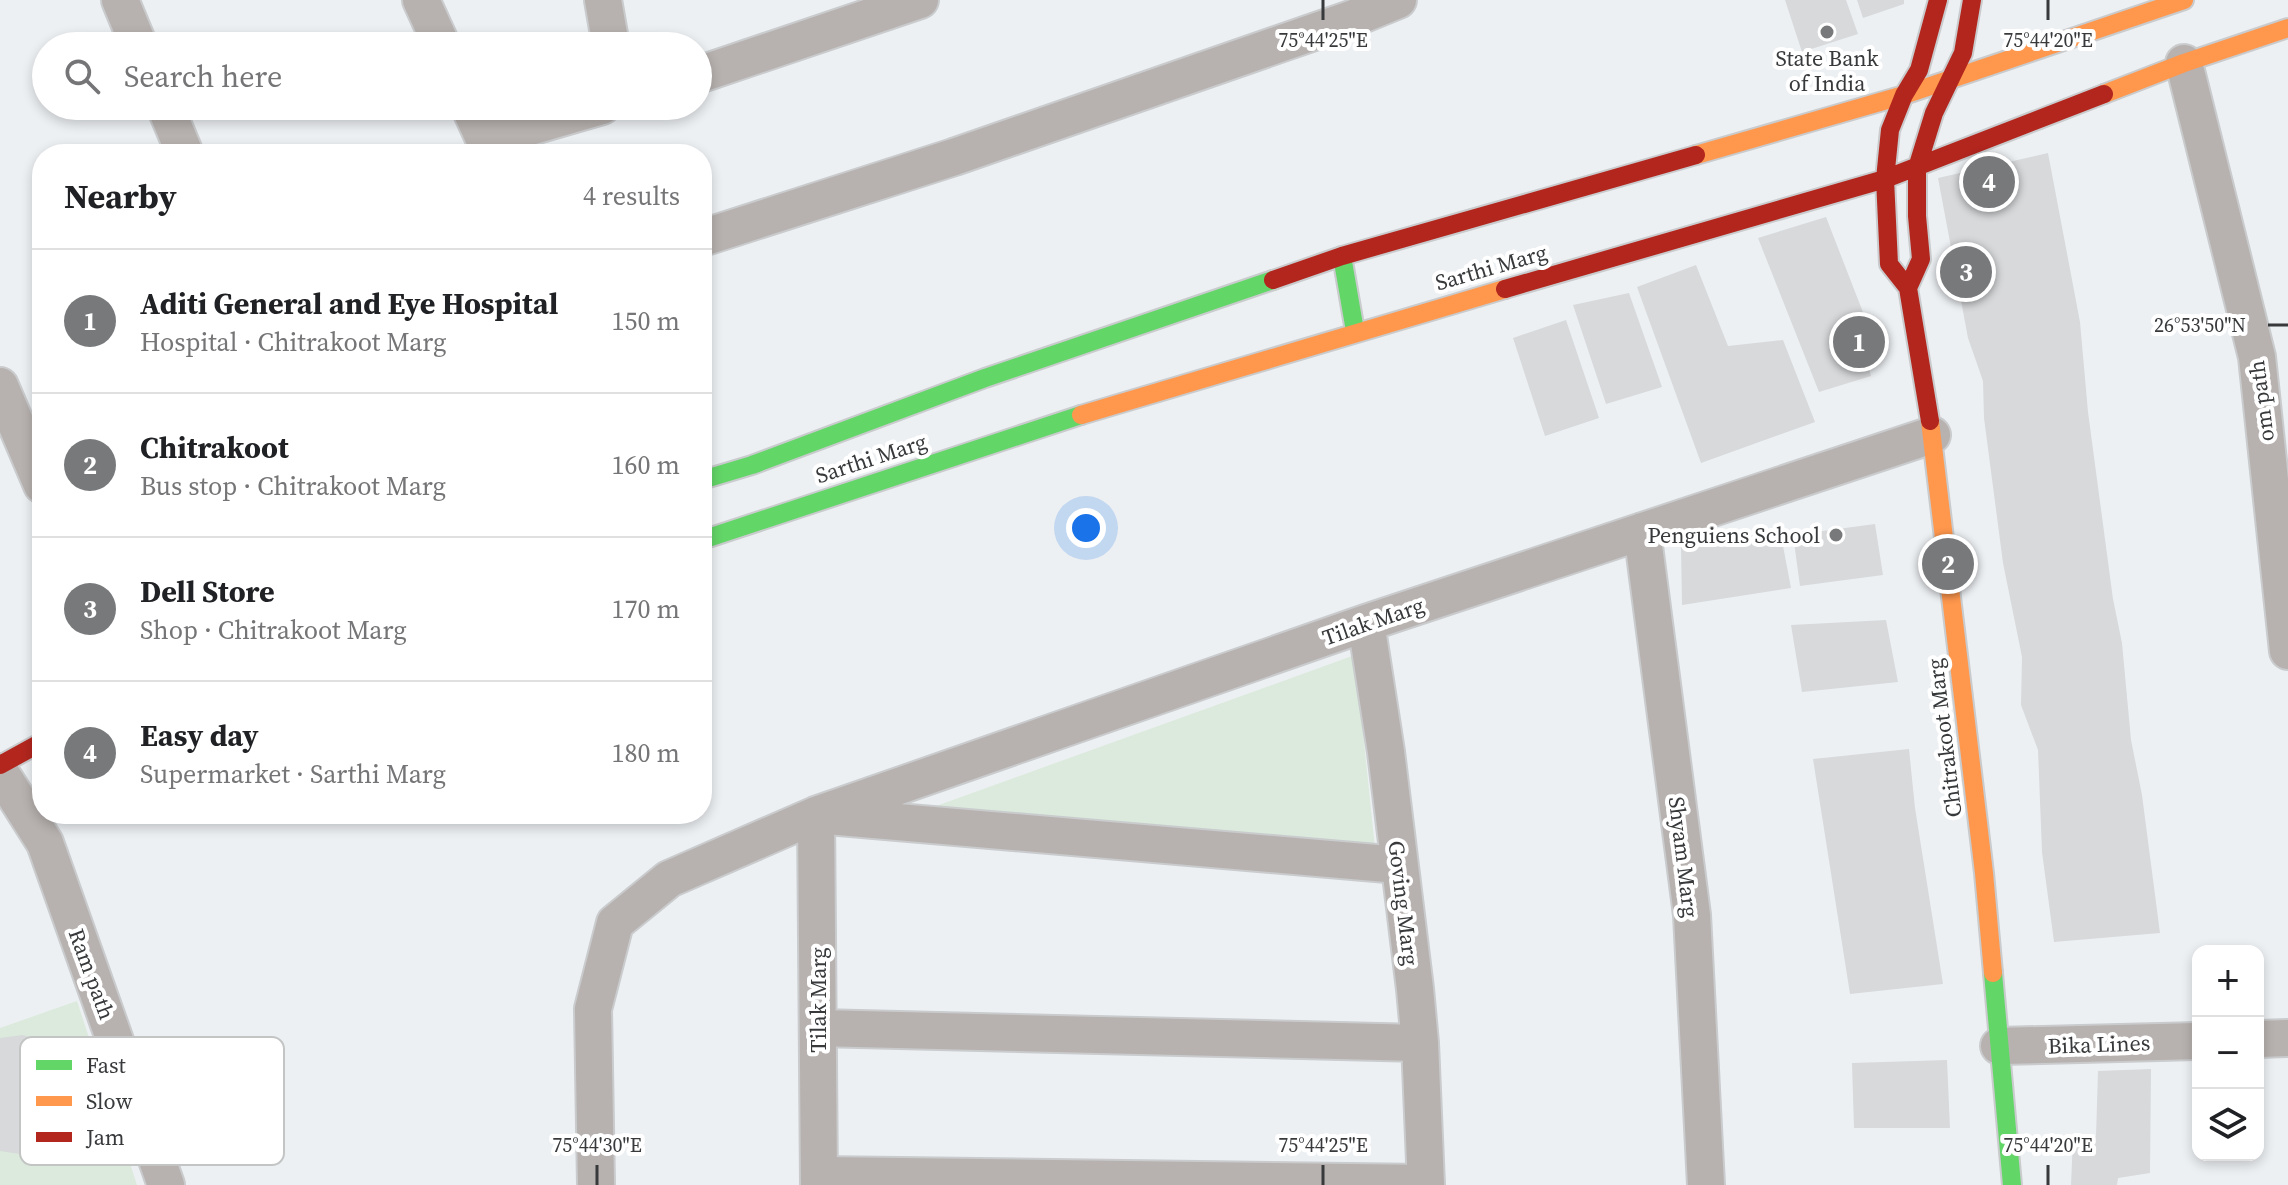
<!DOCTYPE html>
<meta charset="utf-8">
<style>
body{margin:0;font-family:"Source Serif 4",serif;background:#f2f2f2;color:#202124}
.controls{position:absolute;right:24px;bottom:24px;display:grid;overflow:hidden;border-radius:16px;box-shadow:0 4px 12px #0003}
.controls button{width:72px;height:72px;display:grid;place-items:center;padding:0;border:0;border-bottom:2px solid #e0e0e0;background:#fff;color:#202124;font:40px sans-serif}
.you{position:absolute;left:1086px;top:528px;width:28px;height:28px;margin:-20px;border:6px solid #fff;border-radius:50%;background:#1a73e8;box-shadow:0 0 0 12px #1a73e833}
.badge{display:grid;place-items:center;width:52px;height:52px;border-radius:50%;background:#77797b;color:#fff;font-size:26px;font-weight:700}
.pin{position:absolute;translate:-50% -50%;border:4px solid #fff;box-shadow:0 2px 8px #0006}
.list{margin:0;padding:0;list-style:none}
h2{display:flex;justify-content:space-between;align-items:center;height:104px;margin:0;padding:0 32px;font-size:34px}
h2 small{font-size:26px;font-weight:400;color:#757577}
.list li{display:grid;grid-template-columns:52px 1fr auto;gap:24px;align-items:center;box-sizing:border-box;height:144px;padding:0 32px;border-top:2px solid #e0e0e0}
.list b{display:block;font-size:30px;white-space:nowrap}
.list p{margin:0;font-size:26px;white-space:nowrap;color:#757577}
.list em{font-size:26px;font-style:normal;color:#757577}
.icon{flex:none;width:44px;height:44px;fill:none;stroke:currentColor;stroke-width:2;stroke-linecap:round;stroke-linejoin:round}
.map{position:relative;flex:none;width:2288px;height:1185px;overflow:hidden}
.search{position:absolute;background:#fff;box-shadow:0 4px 12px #0003;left:32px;top:32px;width:680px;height:88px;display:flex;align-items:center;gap:20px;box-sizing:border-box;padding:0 28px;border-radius:44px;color:#757577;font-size:30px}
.panel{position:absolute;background:#fff;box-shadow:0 4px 12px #0003;left:32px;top:144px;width:680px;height:680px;border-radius:32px}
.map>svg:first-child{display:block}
</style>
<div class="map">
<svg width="2288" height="1185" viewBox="0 0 2288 1185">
<rect width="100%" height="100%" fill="#edf0f3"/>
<path fill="#dbeadc" d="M1355 655 1375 848 864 832Z
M77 1001 137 1185H0V1028Z"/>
<path fill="#d7d9db" d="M1785 0H1846L1858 34 1802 52Z
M1857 0H1904V4L1863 18Z
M2048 153 2080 322 2088 412 2113 599 2122 643 2131 740 2142 795 2160 933 2054 942 2042 852 2038 750 2021 705 2022 657 2003 563 1984 418 1983 381 1968 338 1938 178Z
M1826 217 1880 356 1867 360 1871 376 1819 392 1758 238Z
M1696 265 1728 346 1783 340 1815 422 1701 463 1637 287Z
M1629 293 1662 387 1606 404 1573 305Z
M1566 320 1599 418 1545 436 1513 338Z
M1875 524 1883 575 1800 586 1793 535Z
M1780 530 1791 588 1682 605 1681 547Z
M1886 620 1898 682 1802 692 1791 625Z
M1909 749 1915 808 1943 984 1850 994 1813 759Z
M23 1035 42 1041 58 1052 70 1067 76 1087 75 1106 68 1124 56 1140 39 1150 20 1154 0 1151V1038Z
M1947 1060 1950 1128H1854L1852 1063Z
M2151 1069 2150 1173 2118 1178 2117 1185H2071L2073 1138 2096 1136 2098 1071Z"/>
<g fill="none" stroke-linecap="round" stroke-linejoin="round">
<defs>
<path id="street" d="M120 0 139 46
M421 0 442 46
M603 0 611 46
M2184 63 2257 357 2288 651
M698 75 920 0
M165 106 185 154
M469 106 491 154
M485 140 602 106
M702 238 954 157 1354 18 1398 0
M0 386 42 485
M1642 531 1692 915 1706 1185
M1366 623 1386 752 1415 989 1420 1043 1426 1185
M0 772 45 843 166 1185
M819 1028 1420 1043
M2258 1039 2288 1038
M1999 1046 2198 1041
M819 1175 1426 1183
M596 1185 593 1009 615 923 669 879 816 815 1366 623 1932 435
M819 1185 816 815 1399 865"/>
<path id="fast" d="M1342 256 1355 331
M702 480 752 465 985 378 1273 280
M702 540 1081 415
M1993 973 2012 1185"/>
<path id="slow" d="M2104 94 2184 63 2288 28
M1696 155 1904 95 2184 0
M1081 415 1505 289
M1930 421 1984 873 1993 973"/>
<path id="jam" d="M1273 280 1342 256 1696 155
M1908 288 1921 259 1917 216V168L1934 113 1963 53 1972 0
M1505 289 1885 179 2104 94
M1930 421 1908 288 1889 264 1885 179 1890 130 1904 95 1919 70 1938 0
M0 765 42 742"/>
</defs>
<use href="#street" stroke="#c9cbcd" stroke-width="40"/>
<use href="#fast" stroke="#c9cbcd" stroke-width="22"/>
<use href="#slow" stroke="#c9cbcd" stroke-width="22"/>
<use href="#jam" stroke="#c9cbcd" stroke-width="22"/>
<use href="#street" stroke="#b7b1af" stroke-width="36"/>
<use href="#fast" stroke="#63d668" stroke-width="18"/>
<use href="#slow" stroke="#ff974d" stroke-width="18"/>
<use href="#jam" stroke="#b3261e" stroke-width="18"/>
</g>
<path fill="none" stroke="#37393b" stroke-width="3" d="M1323 0V20M2048 0V20M2268 325H2288M597 1165V1185M1323 1165V1185M2048 1165V1185"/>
<g fill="#77797b" stroke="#fff" stroke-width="3">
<circle cx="1827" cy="32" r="8"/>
<circle cx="1836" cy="535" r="8"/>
</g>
<g text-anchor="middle" stroke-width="8" stroke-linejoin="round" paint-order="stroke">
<g font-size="22" fill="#37393b" stroke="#fff">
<text x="1827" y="66">State Bank<tspan x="1827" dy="25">of India</tspan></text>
<text x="1820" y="543" text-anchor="end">Penguiens School</text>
</g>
<g font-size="22" fill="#37393b" stroke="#fff">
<text transform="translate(1491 267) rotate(-16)" y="8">Sarthi Marg</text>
<text transform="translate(2261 401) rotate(-97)" y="8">om path</text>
<text transform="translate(871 458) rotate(-18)" y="8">Sarthi Marg</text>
<text transform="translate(1373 621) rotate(-19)" y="8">Tilak Marg</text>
<text transform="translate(1944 738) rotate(-97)" y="8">Chitrakoot Marg</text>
<text transform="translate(1684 857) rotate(83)" y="8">Shyam Marg</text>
<text transform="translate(1404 903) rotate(83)" y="8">Goving Marg</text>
<text transform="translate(92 974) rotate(70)" y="8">Ram path</text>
<text transform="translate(818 1000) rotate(-90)" y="8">Tilak Marg</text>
<text transform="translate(2099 1044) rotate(-2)" y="8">Bika Lines</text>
</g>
</g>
<rect x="20" y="1037" width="264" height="128" rx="12" fill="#fff" stroke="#c3c4c4" stroke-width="2"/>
<rect x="36" y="1060" width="36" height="10" fill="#63d668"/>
<rect x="36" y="1096" width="36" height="10" fill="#ff974d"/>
<rect x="36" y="1132" width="36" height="10" fill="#b3261e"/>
<g font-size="22" fill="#37393b">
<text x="86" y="1073">Fast</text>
<text x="86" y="1109">Slow</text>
<text x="86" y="1145">Jam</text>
</g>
<g font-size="20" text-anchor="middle" fill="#37393b" stroke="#fff" stroke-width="8" stroke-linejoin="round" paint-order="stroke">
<text x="1323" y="47">75°44'25"E</text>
<text x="2048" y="47">75°44'20"E</text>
<text x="2200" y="332">26°53'50"N</text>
<text x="597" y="1152">75°44'30"E</text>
<text x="1323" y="1152">75°44'25"E</text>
<text x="2048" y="1152">75°44'20"E</text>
</g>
</svg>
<div class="controls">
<button>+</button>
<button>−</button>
<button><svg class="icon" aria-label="layers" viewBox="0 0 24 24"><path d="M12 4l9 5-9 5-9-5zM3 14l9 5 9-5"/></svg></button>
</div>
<div class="you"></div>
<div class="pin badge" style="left:1859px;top:342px">1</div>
<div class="pin badge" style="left:1948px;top:564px">2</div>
<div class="pin badge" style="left:1966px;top:272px">3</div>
<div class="pin badge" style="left:1989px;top:182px">4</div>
<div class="search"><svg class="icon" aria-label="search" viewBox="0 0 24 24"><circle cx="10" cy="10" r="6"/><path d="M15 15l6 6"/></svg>Search here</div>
<section class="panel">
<h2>Nearby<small>4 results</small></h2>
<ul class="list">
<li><span class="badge">1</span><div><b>Aditi General and Eye Hospital</b><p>Hospital · Chitrakoot Marg</p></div><em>150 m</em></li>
<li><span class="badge">2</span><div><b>Chitrakoot</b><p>Bus stop · Chitrakoot Marg</p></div><em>160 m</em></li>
<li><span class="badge">3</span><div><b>Dell Store</b><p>Shop · Chitrakoot Marg</p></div><em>170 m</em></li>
<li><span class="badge">4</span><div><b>Easy day</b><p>Supermarket · Sarthi Marg</p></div><em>180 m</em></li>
</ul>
</section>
</div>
